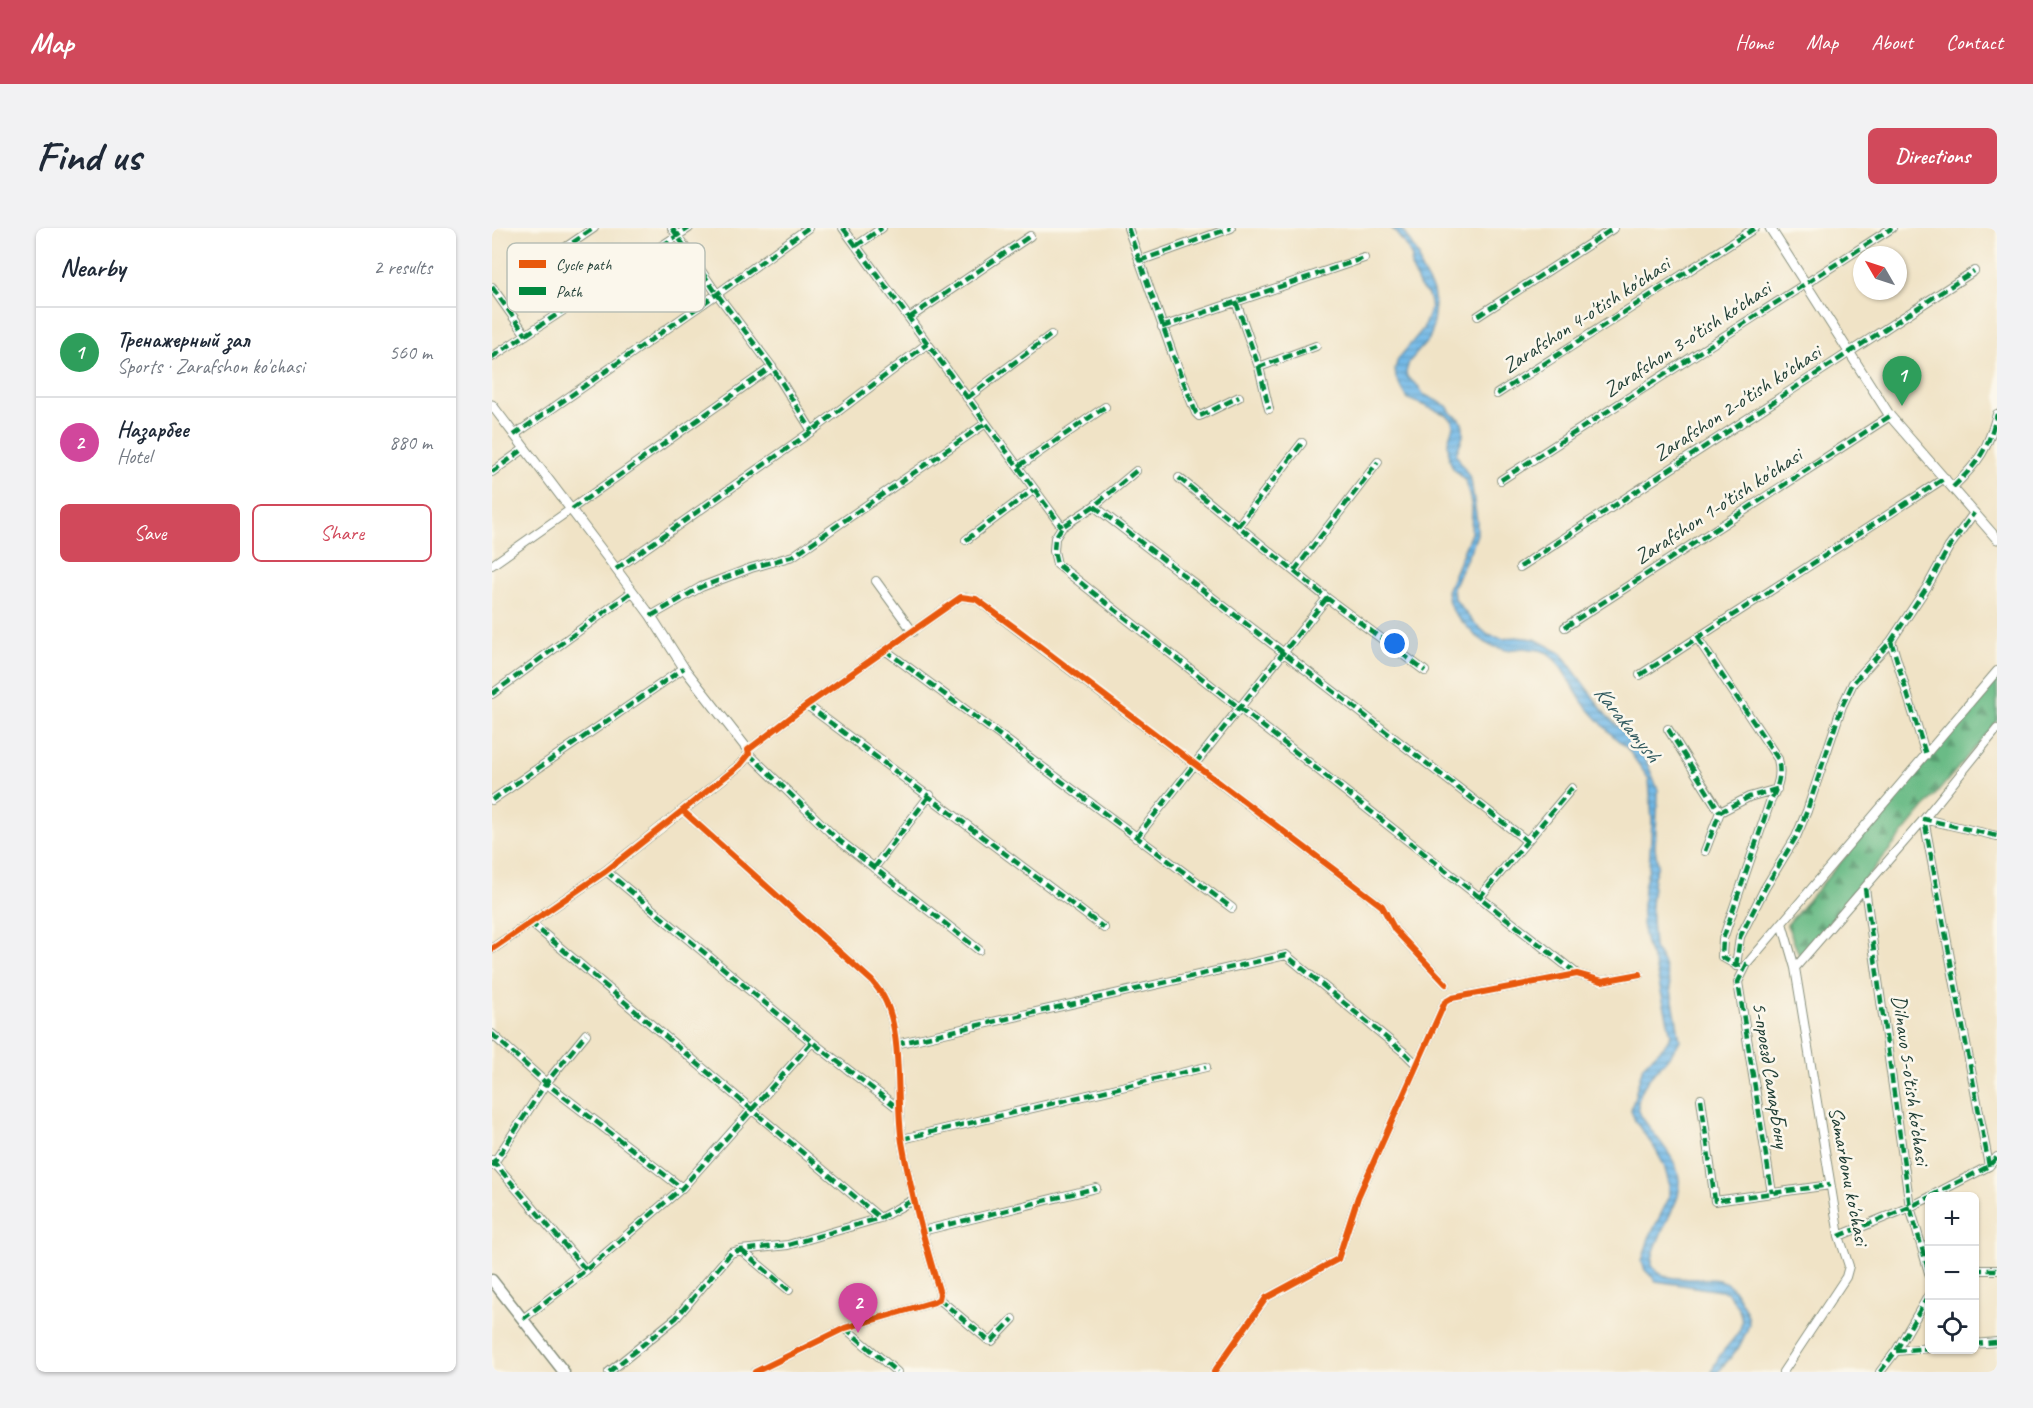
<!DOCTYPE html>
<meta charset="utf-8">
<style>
body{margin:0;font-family:Caveat,sans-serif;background:#f2f2f3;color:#1f2937}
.controls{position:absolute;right:18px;bottom:18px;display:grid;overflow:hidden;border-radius:9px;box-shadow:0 2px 4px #0004}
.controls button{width:54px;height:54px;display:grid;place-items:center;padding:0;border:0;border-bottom:2px solid #e0e1e3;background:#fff;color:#1f2937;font:30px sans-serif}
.compass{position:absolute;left:1361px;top:18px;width:54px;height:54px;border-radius:50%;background:#fff;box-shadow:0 2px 4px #0004;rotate:309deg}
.you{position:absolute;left:903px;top:416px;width:21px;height:21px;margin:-15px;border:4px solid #fff;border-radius:50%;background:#1a73e8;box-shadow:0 0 0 9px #1a73e833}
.badge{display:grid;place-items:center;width:39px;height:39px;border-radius:50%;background:#d1495b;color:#fff;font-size:20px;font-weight:700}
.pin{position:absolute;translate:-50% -50px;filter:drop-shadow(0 2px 3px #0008)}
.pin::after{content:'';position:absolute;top:32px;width:21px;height:18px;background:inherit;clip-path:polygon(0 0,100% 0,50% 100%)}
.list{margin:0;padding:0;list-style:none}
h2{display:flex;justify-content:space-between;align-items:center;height:78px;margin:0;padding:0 24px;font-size:26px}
h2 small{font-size:20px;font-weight:400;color:#747a83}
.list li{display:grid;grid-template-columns:39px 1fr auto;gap:18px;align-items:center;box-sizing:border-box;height:90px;padding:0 24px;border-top:2px solid #e0e1e3}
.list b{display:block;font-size:22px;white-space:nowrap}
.list p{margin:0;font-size:20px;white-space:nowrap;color:#747a83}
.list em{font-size:20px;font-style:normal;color:#747a83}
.actions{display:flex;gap:12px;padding:18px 24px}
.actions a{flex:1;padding:14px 0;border:2px solid #d1495b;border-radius:9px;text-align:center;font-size:21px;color:#d1495b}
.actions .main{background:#d1495b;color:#fff}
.icon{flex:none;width:33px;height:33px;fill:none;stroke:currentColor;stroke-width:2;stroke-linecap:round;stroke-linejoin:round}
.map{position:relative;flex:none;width:1505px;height:1144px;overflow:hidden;border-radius:9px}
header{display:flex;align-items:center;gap:36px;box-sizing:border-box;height:84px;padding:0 30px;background:#d1495b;color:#fff}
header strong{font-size:28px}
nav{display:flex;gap:33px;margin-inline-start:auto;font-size:21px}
.intro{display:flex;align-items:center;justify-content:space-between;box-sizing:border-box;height:144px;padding:0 36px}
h1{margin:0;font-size:42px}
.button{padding:15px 27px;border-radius:9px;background:#d1495b;color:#fff;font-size:21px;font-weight:700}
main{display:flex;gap:36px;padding:0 36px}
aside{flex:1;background:#fff;border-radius:9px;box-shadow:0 2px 4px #0004}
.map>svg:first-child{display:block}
</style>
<header>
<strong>Map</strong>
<nav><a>Home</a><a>Map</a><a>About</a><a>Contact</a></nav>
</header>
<div class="intro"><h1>Find us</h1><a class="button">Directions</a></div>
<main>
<aside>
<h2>Nearby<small>2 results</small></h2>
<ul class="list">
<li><span class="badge" style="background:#2e9e5b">1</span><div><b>Тренажерный зал</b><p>Sports · Zarafshon ko'chasi</p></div><em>560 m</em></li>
<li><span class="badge" style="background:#d1479c">2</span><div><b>Назарбее</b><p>Hotel</p></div><em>880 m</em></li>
</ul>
<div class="actions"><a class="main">Save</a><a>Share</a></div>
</aside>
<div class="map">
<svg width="1505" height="1144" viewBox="0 0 1505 1144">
<defs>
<pattern id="forest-firs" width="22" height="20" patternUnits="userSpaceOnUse" patternTransform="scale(1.5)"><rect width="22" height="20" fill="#6abb86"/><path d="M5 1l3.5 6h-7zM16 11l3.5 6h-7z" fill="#57996e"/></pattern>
<pattern id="water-rules" width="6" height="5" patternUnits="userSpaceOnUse" patternTransform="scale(1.5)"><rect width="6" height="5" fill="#70b8e8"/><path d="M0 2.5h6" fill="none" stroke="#5b97bd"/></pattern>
</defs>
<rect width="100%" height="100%" fill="#fbf7ec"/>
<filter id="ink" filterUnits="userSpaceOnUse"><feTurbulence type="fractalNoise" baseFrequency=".0167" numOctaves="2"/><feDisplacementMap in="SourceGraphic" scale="12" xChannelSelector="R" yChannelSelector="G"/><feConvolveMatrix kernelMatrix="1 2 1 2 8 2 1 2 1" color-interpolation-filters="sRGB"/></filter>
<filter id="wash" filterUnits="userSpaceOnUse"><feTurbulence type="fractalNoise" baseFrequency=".008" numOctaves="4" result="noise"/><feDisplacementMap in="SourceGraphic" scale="24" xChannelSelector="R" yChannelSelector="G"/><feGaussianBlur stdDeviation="1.35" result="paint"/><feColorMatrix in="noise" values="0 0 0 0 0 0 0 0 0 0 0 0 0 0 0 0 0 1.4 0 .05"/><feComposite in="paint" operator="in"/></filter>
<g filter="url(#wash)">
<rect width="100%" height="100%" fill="#f0e3c6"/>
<path fill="url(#forest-firs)" stroke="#447c5d" stroke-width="1.5" d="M1505 451V493L1308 729 1295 697Z"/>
<path fill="url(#water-rules)" stroke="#487a8e" stroke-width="1.5" d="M900 0H909L927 28 929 41 941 63 943 77 940 103 937 111 917 134 914 144 915 149 926 158 931 166 955 178 960 186 968 191 971 198V208L964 226 979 252 985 293V306L981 317 961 359 962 370 980 393 996 407 1012 411 1023 409 1043 411 1069 425 1114 487 1146 518 1154 532 1166 562V570L1163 620 1166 637 1162 649 1159 677 1162 720 1171 734 1178 756 1188 812C1178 835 1149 849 1146 875 1145 885 1152 892 1157 899 1173 920 1193 940 1186 968 1182 982 1154 1029 1161 1039 1173 1059 1218 1045 1235 1055 1242 1060 1247 1070 1251 1077 1254 1083 1259 1092 1256 1099 1254 1105 1250 1113 1247 1119 1241 1128 1232 1135 1227 1144H1220C1230 1108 1271 1107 1235 1064L1164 1053 1153 1042 1150 1034 1157 1010 1177 970V955L1172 937 1162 919 1143 893 1139 882 1151 838 1172 818 1179 807 1163 737 1154 716 1150 696 1152 659 1157 639 1160 593 1157 551 1135 520 1120 507 1091 475 1067 436 1056 425 1048 422 1032 420 1014 422 997 417 983 407 963 386 957 375 955 363 979 305 980 280 974 253 961 240 957 230 956 213 961 198 960 192 955 187 916 171 904 150 903 141 906 131 931 101 939 79 936 67 928 59 919 39 920 30 915 19Z"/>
</g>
<g filter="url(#ink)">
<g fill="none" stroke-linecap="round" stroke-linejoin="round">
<defs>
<path id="minor" d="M180 0 225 66 280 139 320 203
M351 0 570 299
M636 0 682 130 704 185 707 188 710 187 747 169
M364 18 390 0
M647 33 739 0
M36 45 102 0
M0 59 34 107
M744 74 767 139 824 118
M986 88 1122 0
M417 90 538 8
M670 99 872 30
M0 129 197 0
M767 139 777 181
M1005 166 1263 0
M475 170 559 107
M22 207 225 66 316 0
M527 238 613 179
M644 243 602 278 570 299 563 310 562 323 565 336 1085 746
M0 244 32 221
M687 250 835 370 933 443
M1009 252 1400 0
M1461 259C1487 234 1496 221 1505 186
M602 278 1035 613
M746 298 810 215
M474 312 541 262
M0 337 280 139
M1028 339 1482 43
M124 341 320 203 435 116
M802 343 886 234
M384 353 421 404
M159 388 209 359 259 340 301 328 494 195
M1073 399 1398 188
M1206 411 1286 531C1290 547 1286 559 1278 574L1231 711 1230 729 1246 738
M1399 413 1434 527
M393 422 740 680
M1148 447 1453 250
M0 466 140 364
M315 477 612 700
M1176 501 1228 584
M256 522 315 477 469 369 484 371 890 678 903 702 954 756
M257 526 343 609 487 722
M0 572 192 440
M191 583 380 753C384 758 388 763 391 768 412 805 403 871 410 914 419 966 433 1015 448 1066L447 1071 442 1074 353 1100 263 1144
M644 610 835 370
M1213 623 1228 584 1257 569 1285 561
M382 640 438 567
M114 643 320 814 406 880
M1373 660 1418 979 1438 1048
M987 670 1080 560
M38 694 388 990
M1290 695 1303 740 1347 1008 1357 1038 1354 1049 1291 1144
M1244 738 1248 709 1273 660 1304 609 1315 583 1350 478 1361 455 1399 413 1435 359 1457 319 1482 285
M1303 740 1432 591 1505 501
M0 806 54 855 190 960
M404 816 794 727 914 826 925 837
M1209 871 1223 973 1338 957
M410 911 714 839
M0 932 94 1042
M0 938 54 855 94 806
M1497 938 1432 591 1505 608
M1280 965 1246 754 1255 736 1505 443
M1439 968 1497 938 1505 929
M430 1003 604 960
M1347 1008 1418 979 1438 969
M249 1022 297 1062
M1482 1042H1505
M447 1071 496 1112 500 1113 521 1091
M31 1091 94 1042 190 960 320 814
M353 1100 405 1144
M1482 1116 1505 1114
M1404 1123 1438 1120
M117 1144 184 1090 239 1025 249 1022 296 1017 388 990 421 972
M722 1144 774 1070 846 1031 866 969 953 774 960 770 1085 746 1110 753 1148 746
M1388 1144 1404 1123 1438 1065"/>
<path id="tertiary" d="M1278 0 1398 188 1505 311
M0 177 124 341 159 388 192 440 256 522 257 526 248 537 114 643 0 721"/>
<path id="secondary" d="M0 1052 72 1144"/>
</defs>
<use href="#minor" stroke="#88907d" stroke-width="10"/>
<use href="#tertiary" stroke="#88907d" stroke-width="11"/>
<use href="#secondary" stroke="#88907d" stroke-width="13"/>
<use href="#minor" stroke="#fff" stroke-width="8"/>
<use href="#tertiary" stroke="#fff" stroke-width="9"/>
<use href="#secondary" stroke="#fff" stroke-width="10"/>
<path stroke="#00873e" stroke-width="4.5" stroke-dasharray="9 4.5" stroke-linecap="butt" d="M180 0 225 66 280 139 320 203
M351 0 570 299
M636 0 682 130 704 185 707 188 710 187 747 169
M364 18 390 0
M647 33 739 0
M36 45 102 0
M0 59 34 107
M744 74 767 139 824 118
M986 88 1122 0
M417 90 538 8
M670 99 872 30
M0 129 197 0
M767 139 777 181
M1005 166 1263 0
M475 170 559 107
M22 207 225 66 316 0
M527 238 613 179
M644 243 602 278 570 299 563 310 562 323 565 336 1085 746
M0 244 32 221
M687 250 835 370 933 443
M1009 252 1400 0
M1461 259C1487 234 1496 221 1505 186
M602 278 1035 613
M80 281 280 139
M746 298 810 215
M474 312 541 262
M1028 339 1482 43
M124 341 320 203 435 116
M802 343 886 234
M159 388 209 359 259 340 301 328 494 195
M1073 399 1398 188
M1206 411 1286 531C1290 547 1286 559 1278 574L1231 711 1230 729 1244 738 1255 736
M1399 413 1434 527
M393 422 740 680
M1148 447 1453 250
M0 466 140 364
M315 477 612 700
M1176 501 1228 584
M257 526 343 609 487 722
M0 572 192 440
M644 610 835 370
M1213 623 1228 584 1257 569 1285 561
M382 640 438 567
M114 643 320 814 406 880
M1373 660 1418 979 1438 1048
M987 670 1080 560
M38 694 388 990
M1255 736 1246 754 1280 965
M1244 738 1248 709 1273 660 1304 609 1315 583 1350 478 1361 455 1399 413 1435 359 1457 319 1482 285
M0 806 54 855 190 960
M404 816 794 727 914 826 925 837
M1209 871 1223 973 1338 957
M410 911 714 839
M0 932 94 1042
M0 938 54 855 94 806
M1497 938 1432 591 1505 608
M1439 968 1497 938 1505 929
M430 1003 604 960
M1347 1008 1418 979 1438 969
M249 1022 297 1062
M1482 1042H1505
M447 1071 496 1112 500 1113 521 1091
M31 1091 94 1042 190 960 320 814
M353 1100 405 1144
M1482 1116 1505 1114
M1404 1123 1438 1120
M117 1144 184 1090 239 1025 249 1022 296 1017 388 990 421 972
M1388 1144 1404 1123 1438 1065"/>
<defs>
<path id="cycleway" d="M191 583 380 753C384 758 388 763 391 768 412 805 403 871 410 914 419 966 433 1015 448 1066L447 1071 442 1074 353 1100 263 1144
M0 721 114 643 248 537 257 526 256 522 315 477 469 369 484 371 526 402 890 678 903 702 954 756
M722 1144 774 1070 846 1031 866 969 953 774 960 770 1085 746 1110 753 1148 746"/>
</defs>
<use href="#cycleway" stroke="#fbf7ec" stroke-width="10"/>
<use href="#cycleway" stroke="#e8590c" stroke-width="6"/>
</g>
</g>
<g text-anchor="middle" stroke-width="5" stroke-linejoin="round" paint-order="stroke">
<g font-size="21" fill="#1f3d34" stroke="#fbf7ec">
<text transform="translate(1094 87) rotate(-33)" y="7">Zarafshon 4-o'tish ko'chasi</text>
<text transform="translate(1195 111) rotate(-33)" y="7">Zarafshon 3-o'tish ko'chasi</text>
<text transform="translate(1245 175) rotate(-33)" y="7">Zarafshon 2-o'tish ko'chasi</text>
<text transform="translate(1226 278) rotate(-33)" y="7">Zarafshon 1-o'tish ko'chasi</text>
<text transform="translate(1279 847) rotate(81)" y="7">5-проезд СамарБону</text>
<text transform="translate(1419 852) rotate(82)" y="7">Dilnavo 5-o'tish ko'chasi</text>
<text transform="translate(1357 948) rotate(79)" y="7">Samarbonu ko'chasi</text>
</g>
<g font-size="22" font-style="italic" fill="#335c61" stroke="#fbf7ec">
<text transform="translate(1136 495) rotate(51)" y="8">Karakamysh</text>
</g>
</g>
<rect x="15" y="15" width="198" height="69" rx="9" fill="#fbf7ec" stroke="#b9bfb5" stroke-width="1.5"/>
<rect x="27" y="32" width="27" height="8" fill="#e8590c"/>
<rect x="27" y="59" width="27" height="8" fill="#00873e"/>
<g font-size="16" fill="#1f3d34">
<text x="64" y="42">Cycle path</text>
<text x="64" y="69">Path</text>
</g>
</svg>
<div class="controls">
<button>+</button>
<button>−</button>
<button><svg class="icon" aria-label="locate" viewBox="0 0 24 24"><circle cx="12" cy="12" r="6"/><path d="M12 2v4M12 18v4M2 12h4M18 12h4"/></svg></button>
</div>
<svg class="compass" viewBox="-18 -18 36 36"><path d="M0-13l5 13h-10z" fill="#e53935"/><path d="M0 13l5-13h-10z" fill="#747a83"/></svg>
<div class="you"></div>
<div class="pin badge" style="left:1410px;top:178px;background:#2e9e5b">1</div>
<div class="pin badge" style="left:366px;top:1105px;background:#d1479c">2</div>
</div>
</main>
